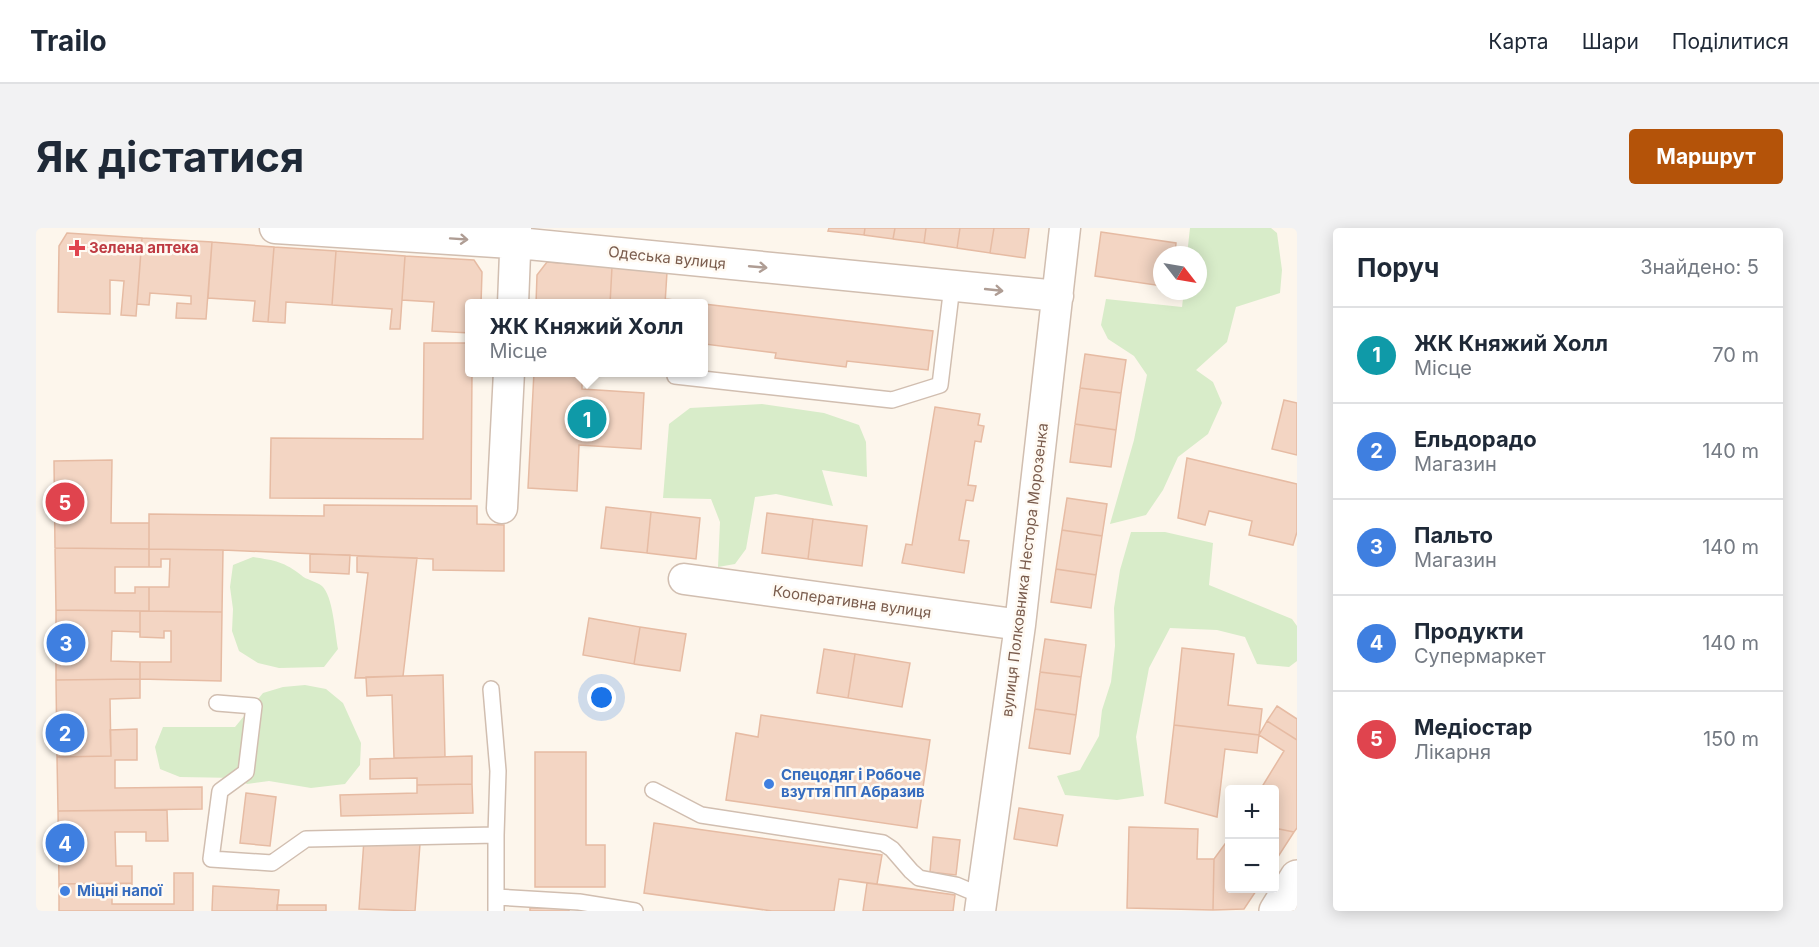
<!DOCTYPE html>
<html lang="uk">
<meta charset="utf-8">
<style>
body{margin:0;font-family:Inter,sans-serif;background:#f2f2f3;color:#1f2937}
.controls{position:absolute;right:18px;bottom:18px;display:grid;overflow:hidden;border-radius:6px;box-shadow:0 3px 15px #0003}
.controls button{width:54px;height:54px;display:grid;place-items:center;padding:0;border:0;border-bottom:2px solid #e0e1e3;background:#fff;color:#1f2937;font:30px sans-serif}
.compass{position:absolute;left:1117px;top:18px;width:54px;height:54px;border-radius:50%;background:#fff;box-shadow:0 3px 15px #0003;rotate:121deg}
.you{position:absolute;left:566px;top:470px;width:21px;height:21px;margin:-15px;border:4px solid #fff;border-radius:50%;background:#1a73e8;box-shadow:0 0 0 9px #1a73e833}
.badge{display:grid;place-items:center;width:39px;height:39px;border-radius:50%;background:#b45309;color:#fff;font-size:20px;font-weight:700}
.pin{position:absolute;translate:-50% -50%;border:3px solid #fff;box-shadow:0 2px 6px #0006}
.popup{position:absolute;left:429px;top:71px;width:243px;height:78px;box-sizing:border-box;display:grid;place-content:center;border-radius:6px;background:#fff;filter:drop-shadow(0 2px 4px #0005);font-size:20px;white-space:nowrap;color:#747a83}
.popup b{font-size:22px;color:#1f2937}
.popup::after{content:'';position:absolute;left:50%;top:100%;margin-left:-12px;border:12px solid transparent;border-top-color:#fff}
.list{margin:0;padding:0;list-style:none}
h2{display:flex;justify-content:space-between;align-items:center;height:78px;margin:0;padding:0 24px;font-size:26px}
h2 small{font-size:20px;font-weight:400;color:#747a83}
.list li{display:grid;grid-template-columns:39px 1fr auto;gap:18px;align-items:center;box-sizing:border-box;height:96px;padding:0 24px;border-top:2px solid #e0e1e3}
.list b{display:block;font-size:22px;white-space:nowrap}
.list p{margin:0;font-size:20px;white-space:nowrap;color:#747a83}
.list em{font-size:20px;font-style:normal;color:#747a83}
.map{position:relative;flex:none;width:1261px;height:683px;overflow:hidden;border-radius:6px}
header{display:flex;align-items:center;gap:36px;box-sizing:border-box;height:84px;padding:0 30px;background:#fff;border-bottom:2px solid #e0e1e3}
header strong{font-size:28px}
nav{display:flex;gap:33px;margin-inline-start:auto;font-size:21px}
.intro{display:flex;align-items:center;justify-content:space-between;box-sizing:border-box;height:144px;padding:0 36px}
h1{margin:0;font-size:42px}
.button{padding:15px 27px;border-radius:6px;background:#b45309;color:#fff;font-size:21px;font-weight:700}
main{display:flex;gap:36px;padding:0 36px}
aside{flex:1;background:#fff;border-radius:6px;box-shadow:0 3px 15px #0003}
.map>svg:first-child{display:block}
</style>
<header>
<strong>Trailo</strong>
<nav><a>Карта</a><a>Шари</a><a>Поділитися</a></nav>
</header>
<div class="intro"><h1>Як дістатися</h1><a class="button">Маршрут</a></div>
<main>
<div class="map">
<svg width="1261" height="683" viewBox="0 0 1261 683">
<rect width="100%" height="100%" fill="#fdf6ec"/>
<path fill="#d8ecc9" d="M1154 0H1235L1241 5 1246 42 1244 65 1200 79 1191 114 1160 142 1177 154 1186 175 1172 206 1142 229 1127 262 1110 287 1074 296 1098 212 1111 147 1098 128 1072 111 1065 97 1070 71 1146 79 1148 63H1162V27H1151Z
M726 176 788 185 823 197 830 214 831 249 786 242 797 278 740 266 719 269 710 321 699 336 682 339 684 294 675 271 627 270 633 196 654 180Z
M1095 304H1129L1177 315 1173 357 1256 391 1261 398V433L1253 439 1221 436 1209 409 1181 402 1134 400 1113 440 1100 509 1108 568 1081 572 1029 567 1021 548 1044 542 1063 508 1066 482 1075 454 1079 418 1078 380 1084 342Z
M217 329C238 332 249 334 265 347 270 352 280 353 286 358 297 368 299 405 302 421L288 439 243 440 222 435 203 423 196 403 197 381 194 359 197 337Z
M269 457 290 461 307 475 325 515 324 537 309 556 275 560 233 553 211 556 201 550 144 549 124 541 119 519 127 499H199L227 465 247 459Z"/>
<path fill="#f3d5c3" stroke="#e6bba3" stroke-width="1.5" d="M793 0H829L828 7 792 3Z
M829 0H859L857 11 828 7Z
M859 0H890L888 15 857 11Z
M890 0H924L921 20 888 15Z
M924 0H958L954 25 921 20Z
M958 0H993L989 30 954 25Z
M1065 4 1140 15 1139 27H1126V58L1059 48Z
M31 5 106 10 100 88 85 87 88 53 74 52V86L22 84 23 18Z
M106 10 176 14 170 91 140 90 141 75 155 76V68L114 65 113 77 101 76Z
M176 14 238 19 232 94 217 93 219 73 172 70Z
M238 19 300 23 296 77 250 74 249 95 232 94Z
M300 23 369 28 364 101H354L356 81 296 77Z
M369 28 438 32 446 44 445 76H434V105L396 103 398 74 366 72Z
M511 34 576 39 574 76H500L501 47Z
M576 39 631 44 629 76H574Z
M630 71 646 73 667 76H629Z
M668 76 897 103 892 142 811 133 810 139 739 130 740 125 669 116 668 119Z
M388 115H434V144H436L435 271 234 270 235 210 387 211Z
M1049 126 1090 132 1085 165 1044 160Z
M498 144H546V161L608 165 605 221 543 217 541 263 492 260Z
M1044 160 1085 165 1080 202 1039 196Z
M1248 172 1261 175V227L1236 221Z
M899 179 944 186 942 197 948 198 945 214 939 213 932 257 940 258 937 273 930 272 923 312 933 313 928 345 866 335 870 316 876 317Z
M1039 196 1080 202 1075 239 1034 234Z
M1151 230 1261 256V304L1257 317 1213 307 1216 293 1173 283 1169 297 1142 290Z
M76 232 75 295H113V321L19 320 18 233Z
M1031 270 1071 276 1066 308 1026 302Z
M288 277 441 278V296L468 297V343L397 342V331L187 322 113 321V286L288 288Z
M570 279 615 284 611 325 565 320Z
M615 284 664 290 660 331 611 325Z
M731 285 777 291 772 331 726 325Z
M777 291 831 298 826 338 772 331Z
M1026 302 1066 308 1060 347 1020 341Z
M19 320 113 321V339H79V365H99V359H113V383L20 382Z
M113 321 187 322 186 384 113 383V359H133L134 331H125V339H113Z
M274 326 314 327 313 346 274 344Z
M321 328 381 330 367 448 319 450 332 345 321 344Z
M1020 341 1060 347 1055 380 1015 374Z
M20 382 104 383V404L76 403 75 433 104 434V451L20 452Z
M104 383 186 384 185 453 104 451V434H135V403H128V410L104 409Z
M553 390 604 399 598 436 547 427Z
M604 399 650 406 644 443 598 436Z
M1009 411 1050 417 1045 449 1004 444Z
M1146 420 1198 426 1192 477 1226 481 1223 507 1138 497Z
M788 421 819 426 812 470 781 465Z
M819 426 874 435 866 479 812 470Z
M1004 444 1045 449 1040 487 999 481Z
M407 447 409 529 358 530 356 467 331 468 330 449Z
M104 451V470L74 471 75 528 21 529 20 452Z
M1241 478 1261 491V512L1231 493Z
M999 481 1040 487 1034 526 993 520Z
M725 487 894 512 881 600 690 572 700 505 722 509Z
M1231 493 1261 512V600L1258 604 1238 600V562H1224L1248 523 1223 507Z
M1138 497 1223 507 1221 525 1189 521 1181 589 1129 575Z
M101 501V532H79V560L166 559V581L22 583 21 529 75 528 74 502Z
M499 524H550V617H569V659H499Z
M436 528V556L381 557V550L334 551V531Z
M436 556 437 585 305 588 304 567 381 565V557Z
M210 565 240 569 234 618 204 615Z
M983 580 1027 587 1021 618 978 611Z
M131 582 132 613H110V604H79L80 638H96V655L23 656 22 583Z
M618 595 846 627 841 656 919 667 917 683H827L831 655 803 651 798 683H736L608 665Z
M618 595 846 627 841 656 803 651 798 683H736L608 665Z
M1093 599 1162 601 1161 631H1178L1177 682 1091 680Z
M1238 600 1258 604 1238 635Z
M897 609 924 612 920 647 894 644Z
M1194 609V660H1222L1208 681 1177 682 1178 631Z
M328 612 384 616 379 683 323 681Z
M138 645H157V683H23V656L96 655V668L76 669V676H138Z
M831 655 919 667 917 683H827Z
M177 658 243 662 241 683H176Z
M241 677H290V683H241Z
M494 680H533V683H494Z"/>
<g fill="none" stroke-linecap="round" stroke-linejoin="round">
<defs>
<path id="lane" d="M639 148 856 172 904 157 916 58
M455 461 462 543 460 607V683
M181 475 218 478 210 544 184 563 175 631 236 635 270 611 460 607
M617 562 665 587 847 615 856 621 875 643 883 650 920 657 946 668
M460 669 543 674 599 683"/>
<path id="street" d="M239 0 492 16 1022 68
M477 76 480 0
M466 280 473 144
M648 351 984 397
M944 683 984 397 1029 0"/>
<path id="secondary" d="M1240 683 1261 649"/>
</defs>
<use href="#lane" stroke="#d1beb0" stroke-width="18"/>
<use href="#street" stroke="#d1beb0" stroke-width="33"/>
<use href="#secondary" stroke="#d6c0b0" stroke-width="36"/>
<use href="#lane" stroke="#fff" stroke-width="15"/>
<use href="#street" stroke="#fff" stroke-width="30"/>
<use href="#secondary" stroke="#fff" stroke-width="33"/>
</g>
<defs><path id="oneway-shaft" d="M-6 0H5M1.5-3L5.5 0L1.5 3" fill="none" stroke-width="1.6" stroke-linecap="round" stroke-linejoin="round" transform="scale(1.5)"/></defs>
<g stroke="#af9d94">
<use href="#oneway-shaft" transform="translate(423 11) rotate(4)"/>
<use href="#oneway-shaft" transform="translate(722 39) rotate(5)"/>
<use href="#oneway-shaft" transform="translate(958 62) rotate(6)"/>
</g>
<path fill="#e0444e" stroke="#fffaf3" stroke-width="2" d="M38 11h6v6h6v6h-6v6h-6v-6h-6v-6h6z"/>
<g fill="#3f7fe0" stroke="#fffaf3" stroke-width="2">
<circle cx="733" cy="556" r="6"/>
<circle cx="29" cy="663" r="6"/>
</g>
<g text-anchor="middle" stroke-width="5" stroke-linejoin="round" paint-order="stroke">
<g font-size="15" font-weight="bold" fill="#be3a42" stroke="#fffaf3" text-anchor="start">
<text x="53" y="25">Зелена аптека</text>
</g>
<g font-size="15" fill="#7a5c4d" stroke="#fffaf3">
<text transform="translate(631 30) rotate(6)" y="5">Одеська вулиця</text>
<text transform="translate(989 342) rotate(-83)" y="5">вулиця Полковника Нестора Морозенка</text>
<text transform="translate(816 374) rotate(8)" y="5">Кооперативна вулиця</text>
</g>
<g font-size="15" font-weight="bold" fill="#366cbe" stroke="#fffaf3" text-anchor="start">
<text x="745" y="552">Спецодяг і Робоче<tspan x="745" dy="17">взуття ПП Абразив</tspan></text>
<text x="41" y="668">Міцні напої</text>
</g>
</g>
</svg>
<div class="controls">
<button>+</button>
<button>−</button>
</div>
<svg class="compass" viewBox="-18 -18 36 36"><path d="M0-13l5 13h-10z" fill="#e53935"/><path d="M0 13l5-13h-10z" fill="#747a83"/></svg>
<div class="you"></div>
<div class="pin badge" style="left:551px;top:191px;background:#0f9aa8">1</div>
<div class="popup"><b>ЖК Княжий Холл</b>Місце</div>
<div class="pin badge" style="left:29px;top:505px;background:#3f7fe0">2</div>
<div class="pin badge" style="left:30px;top:415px;background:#3f7fe0">3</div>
<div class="pin badge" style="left:29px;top:615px;background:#3f7fe0">4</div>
<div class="pin badge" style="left:29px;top:274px;background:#e0444e">5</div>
</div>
<aside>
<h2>Поруч<small>Знайдено: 5</small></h2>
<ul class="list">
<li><span class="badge" style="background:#0f9aa8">1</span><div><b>ЖК Княжий Холл</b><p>Місце</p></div><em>70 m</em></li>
<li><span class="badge" style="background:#3f7fe0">2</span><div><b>Ельдорадо</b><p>Магазин</p></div><em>140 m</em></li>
<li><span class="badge" style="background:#3f7fe0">3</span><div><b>Пальто</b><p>Магазин</p></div><em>140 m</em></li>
<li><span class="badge" style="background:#3f7fe0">4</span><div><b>Продукти</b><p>Супермаркет</p></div><em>140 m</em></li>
<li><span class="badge" style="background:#e0444e">5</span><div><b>Медіостар</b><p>Лікарня</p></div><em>150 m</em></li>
</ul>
</aside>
</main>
